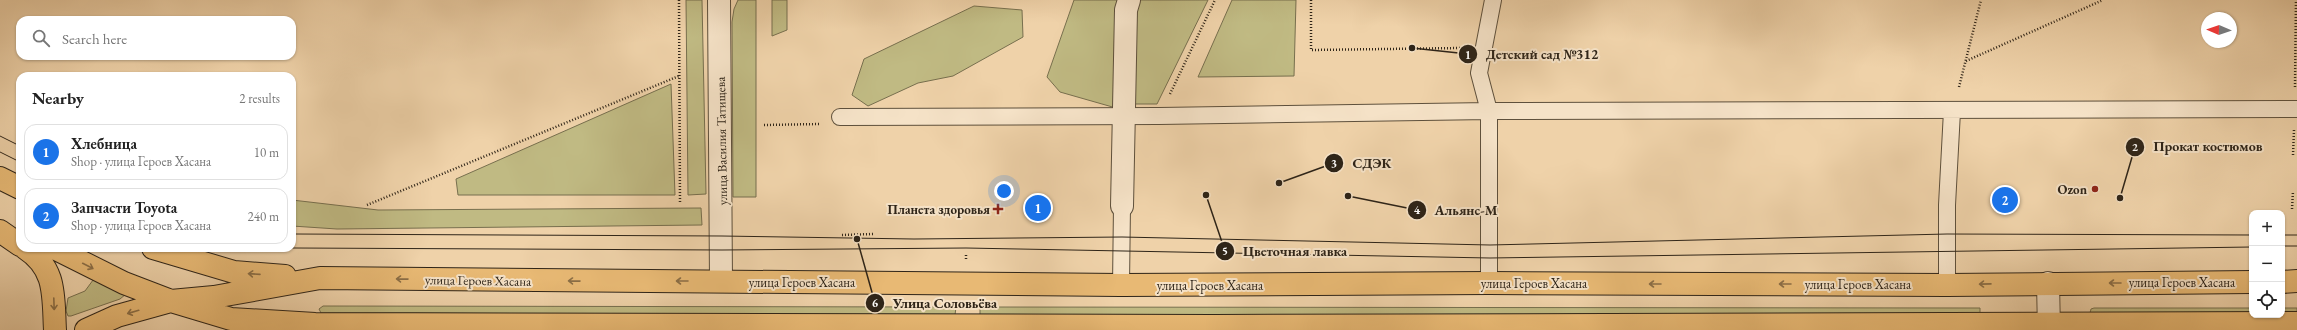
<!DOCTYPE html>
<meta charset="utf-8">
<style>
body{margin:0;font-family:"EB Garamond",serif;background:#f2f2f2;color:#222}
.controls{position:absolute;right:12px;bottom:12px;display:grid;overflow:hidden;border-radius:8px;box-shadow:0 1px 3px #0004}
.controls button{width:36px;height:36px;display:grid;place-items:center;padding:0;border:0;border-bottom:1px solid #e0e0e0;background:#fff;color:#222;font:20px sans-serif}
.compass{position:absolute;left:2201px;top:12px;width:36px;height:36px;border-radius:50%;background:#fff;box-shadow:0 1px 3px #0004;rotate:272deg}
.you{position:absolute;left:1004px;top:191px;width:14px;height:14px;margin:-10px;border:3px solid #fff;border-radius:50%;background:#1a73e8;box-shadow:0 0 0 6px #1a73e833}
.badge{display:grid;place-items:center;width:26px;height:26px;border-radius:50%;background:#1a73e8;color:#fff;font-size:13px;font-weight:700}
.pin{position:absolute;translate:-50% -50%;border:2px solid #fff;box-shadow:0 1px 4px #0006}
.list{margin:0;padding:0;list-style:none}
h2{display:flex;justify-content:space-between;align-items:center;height:52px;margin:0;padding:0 16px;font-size:17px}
h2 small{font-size:13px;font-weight:400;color:#767676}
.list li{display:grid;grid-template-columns:26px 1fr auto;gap:12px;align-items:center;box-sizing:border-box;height:56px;margin:0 8px 8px;padding:0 8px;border:1px solid #e0e0e0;border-radius:12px}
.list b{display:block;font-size:15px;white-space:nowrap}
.list p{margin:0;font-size:13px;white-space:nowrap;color:#767676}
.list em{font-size:13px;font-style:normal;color:#767676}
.icon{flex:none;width:22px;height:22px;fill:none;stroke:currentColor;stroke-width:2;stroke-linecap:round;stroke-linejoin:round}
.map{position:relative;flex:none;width:2297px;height:330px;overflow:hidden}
.search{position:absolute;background:#fff;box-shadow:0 1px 3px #0004;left:16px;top:16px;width:280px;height:44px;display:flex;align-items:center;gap:10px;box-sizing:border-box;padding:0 14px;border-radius:12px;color:#767676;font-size:15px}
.panel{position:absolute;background:#fff;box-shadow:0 1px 3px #0004;left:16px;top:72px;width:280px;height:180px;border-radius:12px}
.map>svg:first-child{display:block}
</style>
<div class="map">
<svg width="2297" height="330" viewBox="0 0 2297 330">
<rect width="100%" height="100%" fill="#efd2a9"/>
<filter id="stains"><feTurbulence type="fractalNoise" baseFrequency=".005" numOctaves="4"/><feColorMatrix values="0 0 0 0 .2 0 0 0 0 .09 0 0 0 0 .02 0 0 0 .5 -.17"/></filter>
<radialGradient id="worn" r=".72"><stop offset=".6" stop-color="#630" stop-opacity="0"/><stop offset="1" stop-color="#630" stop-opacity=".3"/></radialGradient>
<path fill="#c0ba83" stroke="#776f4e" d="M686 0H702L706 194 688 195Z
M738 0H756V197H733L732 22 734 9Z
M772 0H787V30L772 36Z
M1074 0H1123L1116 108 1060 92 1047 77Z
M1137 0H1208L1157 104H1129Z
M1232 0H1296L1294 76 1198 77Z
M974 6 1022 10 1023 37 953 76 918 83 868 106 852 95 864 59Z
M671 84 675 195H458L456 179Z
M292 200 378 210 701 208 702 225 337 229 292 226Z
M96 276 126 294 120 299 71 316H68L66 311 68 298 85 291Z
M323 306 956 307 955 315 321 313 319 309Z
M980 307 1980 308V316L980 315Z
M2094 308H2252V315H2282V308H2297V316L2090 313 2091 309Z"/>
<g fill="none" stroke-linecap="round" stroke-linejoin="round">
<defs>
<path id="lane" d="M840 117 1159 116 1489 111 2297 109
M1489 283V111L1479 73 1493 0
M1121 285 1122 206
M1947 285V205L1952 111"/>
<path id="street" d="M719 0 721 281
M1122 206 1126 10 1129 0
M2048 283 2049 330"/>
<path id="primary" d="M0 178 20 188
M0 231 20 245
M25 248C57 269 53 296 55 330
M54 248 124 283 171 301 231 319 315 324 1214 326 2297 323
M153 248 234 272 285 276
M2282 282 2297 281
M86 330 117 316 171 301 214 297 320 278 1121 285 1489 283 1947 285 2252 282"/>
</defs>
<use href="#lane" stroke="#5e503c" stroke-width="18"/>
<use href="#street" stroke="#5e503c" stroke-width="24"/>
<use href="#primary" stroke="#2e2418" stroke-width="24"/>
<path stroke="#2e2418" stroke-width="2.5" stroke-dasharray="1 2" stroke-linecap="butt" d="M679 0 680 203
M1311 0V50L1461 48
M1966 61 2103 0
M1959 87 1981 0
M2295 87 2296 0
M1170 94 1215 0
M764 125 820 124
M2293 155 2294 130
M367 205 679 76
M2292 209 2293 191
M842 235 873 234
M966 259V253"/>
<use href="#lane" stroke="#f5e2c7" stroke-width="16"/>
<use href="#street" stroke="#f5e2c7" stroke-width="22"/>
<use href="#primary" stroke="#e8b974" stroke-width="22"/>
<path stroke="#2e2418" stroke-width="1" d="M0 136 20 146
M0 152 20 162
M292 234 722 236 914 239 1122 237 1490 245 1947 234 2252 235
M2282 235H2297
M2282 246H2297
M292 248 722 250 966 248 1490 258 2252 247"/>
</g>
<defs><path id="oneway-shaft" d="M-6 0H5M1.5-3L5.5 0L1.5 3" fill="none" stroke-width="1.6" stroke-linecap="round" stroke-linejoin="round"/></defs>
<g stroke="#8b6e46">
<use href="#oneway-shaft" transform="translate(88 266) rotate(27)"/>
<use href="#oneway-shaft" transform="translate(254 274) rotate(-176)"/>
<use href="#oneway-shaft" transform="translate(402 279) rotate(-179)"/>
<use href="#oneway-shaft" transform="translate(574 281) rotate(-179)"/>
<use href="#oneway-shaft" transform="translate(682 281) rotate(-180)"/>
<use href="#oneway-shaft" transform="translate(2115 283) rotate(180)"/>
<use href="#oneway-shaft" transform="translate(1655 284) rotate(-180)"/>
<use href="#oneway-shaft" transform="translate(1785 284) rotate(-180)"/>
<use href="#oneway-shaft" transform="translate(1985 284) rotate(179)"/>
<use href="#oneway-shaft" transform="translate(54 304) rotate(88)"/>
<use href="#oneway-shaft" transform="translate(133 312) rotate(164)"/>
</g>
<g fill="#8f2418" stroke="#f5e2c7" stroke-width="1.5">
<circle cx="2095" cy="189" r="4"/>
<path d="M996 203h4v4h4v4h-4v4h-4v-4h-4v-4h4z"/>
</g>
<g text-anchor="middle" stroke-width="4" stroke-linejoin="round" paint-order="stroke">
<g font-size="13" fill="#2e2418" stroke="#f5e2c7">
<text transform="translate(721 141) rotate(-91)" y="5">улица Василия Татищева</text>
<text transform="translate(478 280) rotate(1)" y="5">улица Героев Хасана</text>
<text x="802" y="287">улица Героев Хасана</text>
<text x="2182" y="287">улица Героев Хасана</text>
<text x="1534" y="288">улица Героев Хасана</text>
<text x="1858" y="289">улица Героев Хасана</text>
<text x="1210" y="290">улица Героев Хасана</text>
</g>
<g font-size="13" font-weight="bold" fill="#2e2418" stroke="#f5e2c7" text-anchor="end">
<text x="2087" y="194">Ozon</text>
<text x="990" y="214">Планета здоровья</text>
</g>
</g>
<path fill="none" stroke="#2e2418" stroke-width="1.5" d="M1412 48L1468 54M2120 198L2135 147M1279 183L1334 163M1348 196L1417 210M1206 195L1225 251M857 239L875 303"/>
<g fill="#2e2418" stroke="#f5e2c7" stroke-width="1.5">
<circle cx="1412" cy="48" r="4"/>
<circle cx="2120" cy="198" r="4"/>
<circle cx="1279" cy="183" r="4"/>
<circle cx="1348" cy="196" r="4"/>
<circle cx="1206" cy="195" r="4"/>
<circle cx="857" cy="239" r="4"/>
<circle cx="1468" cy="54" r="10"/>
<circle cx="2135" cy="147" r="10"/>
<circle cx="1334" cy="163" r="10"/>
<circle cx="1417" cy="210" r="10"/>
<circle cx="1225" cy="251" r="10"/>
<circle cx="875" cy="303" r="10"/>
</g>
<g font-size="12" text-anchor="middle" font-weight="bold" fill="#fff">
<text x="1468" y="59">1</text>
<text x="2135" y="151">2</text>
<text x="1334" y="167">3</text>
<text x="1417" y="214">4</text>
<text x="1225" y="255">5</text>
<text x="875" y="307">6</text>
</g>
<g font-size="14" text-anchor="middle" font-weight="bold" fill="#2e2418" stroke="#f5e2c7" stroke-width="4" stroke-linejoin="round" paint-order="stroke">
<text x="1542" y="59">Детский сад №312</text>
<text x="2208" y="151">Прокат костюмов</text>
<text x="1372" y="168">СДЭК</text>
<text x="1466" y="215">Альянс-М</text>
<text x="1295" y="256">Цветочная лавка</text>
<text x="945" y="308">Улица Соловьёва</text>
</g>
<rect width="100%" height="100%" filter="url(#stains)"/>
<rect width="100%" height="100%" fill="url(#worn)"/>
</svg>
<div class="controls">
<button>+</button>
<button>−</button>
<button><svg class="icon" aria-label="locate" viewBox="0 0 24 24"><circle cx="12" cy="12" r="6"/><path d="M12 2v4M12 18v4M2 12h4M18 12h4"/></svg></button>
</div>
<svg class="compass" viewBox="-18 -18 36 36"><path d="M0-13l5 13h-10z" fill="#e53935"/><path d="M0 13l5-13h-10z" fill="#767676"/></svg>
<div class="you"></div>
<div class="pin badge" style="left:1038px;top:208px">1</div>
<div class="pin badge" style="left:2005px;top:200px">2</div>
<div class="search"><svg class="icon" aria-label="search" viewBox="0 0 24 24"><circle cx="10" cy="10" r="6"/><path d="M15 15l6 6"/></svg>Search here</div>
<section class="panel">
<h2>Nearby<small>2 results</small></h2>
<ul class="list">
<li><span class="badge">1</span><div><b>Хлебница</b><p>Shop · улица Героев Хасана</p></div><em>10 m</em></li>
<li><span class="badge">2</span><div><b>Запчасти Toyota</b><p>Shop · улица Героев Хасана</p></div><em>240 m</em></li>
</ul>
</section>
</div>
